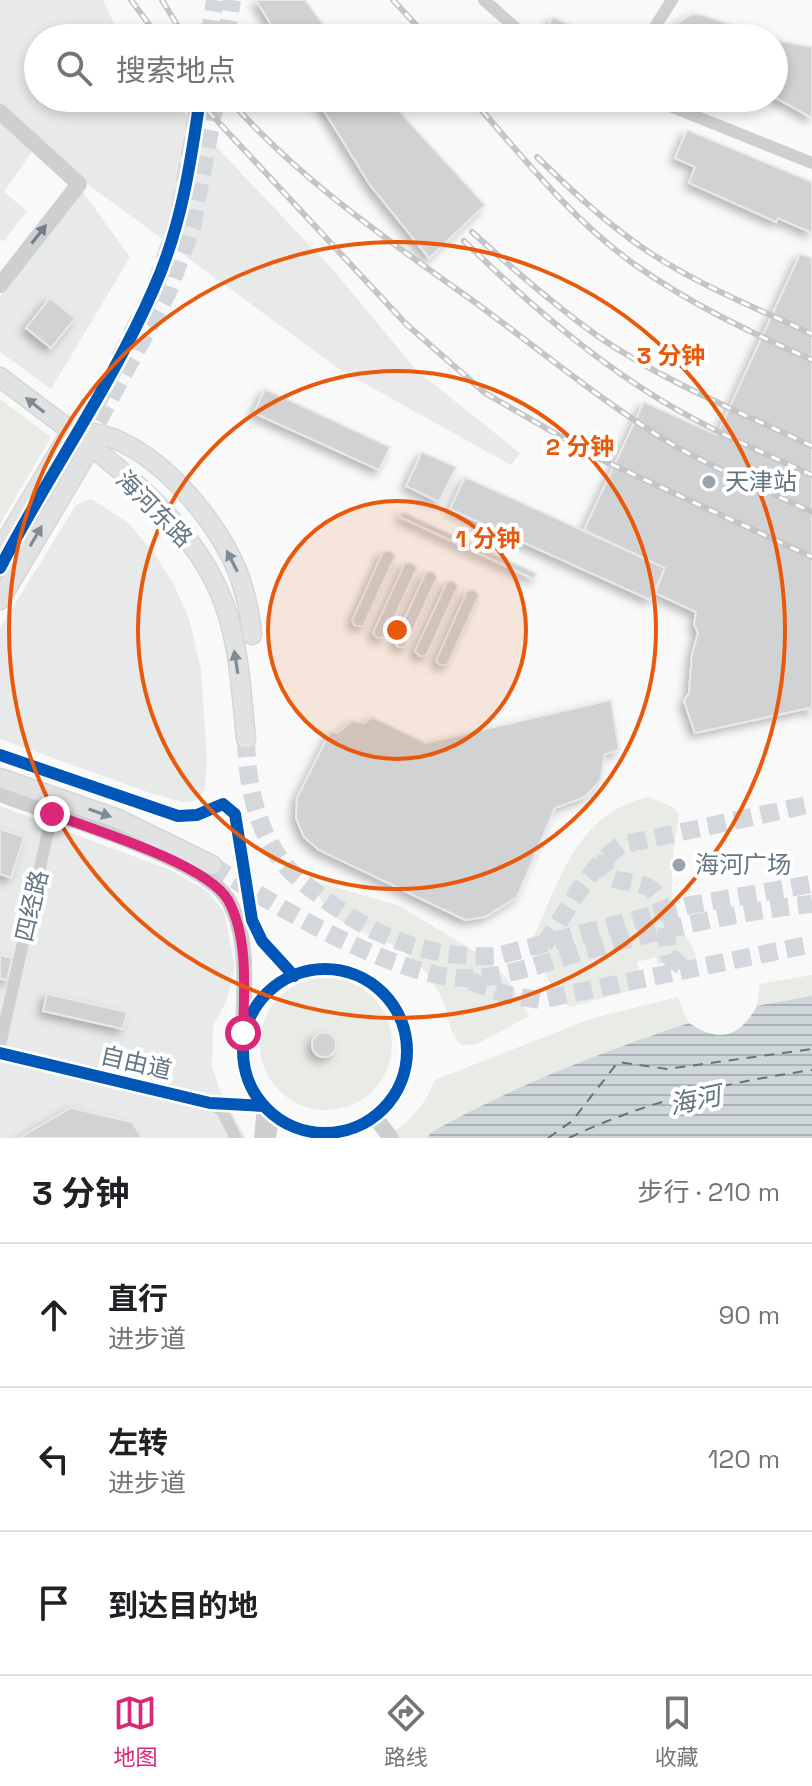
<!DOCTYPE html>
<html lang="zh">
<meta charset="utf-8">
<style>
body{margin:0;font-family:"Space Grotesk","Noto Sans SC",sans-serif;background:#f2f2f2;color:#202124}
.stop{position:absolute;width:24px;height:24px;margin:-18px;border:6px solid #db2777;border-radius:50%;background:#fff}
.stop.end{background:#db2777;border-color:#fff;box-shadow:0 2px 8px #0008}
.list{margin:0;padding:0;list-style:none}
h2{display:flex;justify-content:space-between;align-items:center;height:104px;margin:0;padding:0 32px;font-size:34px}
h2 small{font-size:26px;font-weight:400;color:#757577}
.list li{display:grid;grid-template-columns:52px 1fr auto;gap:24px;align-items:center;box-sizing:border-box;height:144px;padding:0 32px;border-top:2px solid #e0e0e0}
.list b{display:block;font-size:30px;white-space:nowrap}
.list p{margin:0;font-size:26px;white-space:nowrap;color:#757577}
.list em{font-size:26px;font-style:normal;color:#757577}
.icon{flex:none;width:44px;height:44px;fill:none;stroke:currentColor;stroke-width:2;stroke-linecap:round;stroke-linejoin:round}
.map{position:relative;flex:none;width:812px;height:1138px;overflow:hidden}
.search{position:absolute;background:#fff;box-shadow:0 4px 12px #0003;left:24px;right:24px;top:24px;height:88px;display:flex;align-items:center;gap:20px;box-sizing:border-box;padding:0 28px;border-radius:44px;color:#757577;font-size:30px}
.sheet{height:536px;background:#fff}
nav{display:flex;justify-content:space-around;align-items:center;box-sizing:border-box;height:112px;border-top:2px solid #e0e0e0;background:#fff;font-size:22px;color:#757577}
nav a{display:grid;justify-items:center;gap:4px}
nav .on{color:#db2777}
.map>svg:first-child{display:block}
</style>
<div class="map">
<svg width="812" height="1138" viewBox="0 0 812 1138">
<defs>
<pattern id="water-rules" width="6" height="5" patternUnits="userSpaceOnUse" patternTransform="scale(2)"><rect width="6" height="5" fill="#ced6d9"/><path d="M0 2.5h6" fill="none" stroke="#abb2b5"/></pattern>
<filter id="shadow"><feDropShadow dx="-4.5" dy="4.5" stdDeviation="4" flood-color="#0004"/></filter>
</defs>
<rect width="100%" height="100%" fill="#f9f9f9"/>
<path fill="#e8e9e9" d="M0 0H103L121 38H38V98H170L334 271 417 371 520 453 511 465 342 371 86 183 0 103Z
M0 121 33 150 4 192 27 211 3 242 0 239Z
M82 191 130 257 51 389 0 352V296Z
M91 499 127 522 152 550 173 583 189 619 201 669 207 759 205 790 195 801 183 802 153 794 0 739V628L76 505Z
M0 806 170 870 207 891 224 912 235 967 226 1002 213 1026 212 1066 220 1091 246 1138H0Z"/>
<path fill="#e8ebe6" d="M0 399 51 437 0 524Z
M649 797 673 807 679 814C674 850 666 885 678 921 686 942 707 955 689 977H683L678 960 658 965 656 957 637 962 643 987 570 1007 559 1000 530 945C559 885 575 812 649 797Z
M316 882 400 906 474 951 507 978 529 1016 477 1044 462 1045C449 1034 450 1022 445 1006 439 990 427 971 414 960 376 925 337 941 313 884Z
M812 975V1138H384C408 1124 425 1106 435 1080L590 1019 678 997C681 1005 684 1015 688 1021 700 1039 730 1040 746 1026 757 1016 758 997 760 984Z
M260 1044a66 66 0 1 1 132 0a66 66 0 1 1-132 0Z"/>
<path fill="url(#water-rules)" d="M812 996V1138H428L430 1133C516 1085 596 1054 689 1023 719 1043 739 1038 757 1006Z"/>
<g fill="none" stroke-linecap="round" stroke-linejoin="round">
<path stroke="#60757c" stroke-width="2" stroke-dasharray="10 8" stroke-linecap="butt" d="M548 1138 572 1121 618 1062 667 1069 812 1049
M569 1138C645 1101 729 1082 812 1070"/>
</g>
<path fill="#d0d2d3" stroke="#e8e8e8" stroke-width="2" filter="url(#shadow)" d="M256 0H305L333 38H279Z
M692 14 703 15 768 38H671L679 22Z
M553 17 579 29 574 38H563L546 30Z
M774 40 812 47V118L774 97Z
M316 98H387L485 205 429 258 370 185Z
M687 130 812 182V233L778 218 776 222 689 183 695 167 675 158Z
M800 254 812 258V714L809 708 695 733 684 701 689 693 692 654 698 633 694 624 696 612 655 593 665 568 584 530 644 402 717 435Z
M50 298 75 318 51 348 26 328Z
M265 389 390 447 379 470 254 413Z
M422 452 456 467 439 502 406 486Z
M465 477 665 568 650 600 450 509Z
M403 512 536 573 534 579 400 517Z
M390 551 395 556 363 626H355L352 621 383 552Z
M405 563H412L417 568 385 637 377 638 373 633Z
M426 572H433L437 577 405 647H398L394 642Z
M453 581 458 586 426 656H419L415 651 447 582Z
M474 590 479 595 447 665H440L436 661 467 591Z
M611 700 619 750 605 754 600 781 585 797 555 808 517 897 485 917 465 920 319 850 304 837 296 818 297 798 330 732 338 733 352 721 365 723 372 717 426 743Z
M0 829 24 837 11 878 0 874Z
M0 955 12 958 7 980 0 979Z
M47 994 127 1012 123 1029 43 1011Z
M312 1045a12 12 0 1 1 24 0a12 12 0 1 1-24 0Z
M71 1108 132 1122 142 1138H19Z"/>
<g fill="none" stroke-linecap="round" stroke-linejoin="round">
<path stroke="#d4d8dc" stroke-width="18" stroke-dasharray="18 9" stroke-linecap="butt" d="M209 38 215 0
M226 38 232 0
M95 407 155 288 178 220 200 98
M85 445 168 292 192 227 216 98
M0 584 54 493
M246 739C247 780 254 821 278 856 290 874 309 887 327 901 379 939 431 959 497 956L690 905 812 884
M606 856C596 893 640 872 656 894 666 908 666 939 669 956L685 969
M212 865C269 903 397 979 466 978 508 978 551 960 591 949 662 930 738 911 812 904
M544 945C568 911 586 869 621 845L812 804
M470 981 508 995 540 1000 812 944"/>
<defs>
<path id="secondary" d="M0 377C75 436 178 500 218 589 239 634 241 690 246 739
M70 433C138 422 214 514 237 570 245 590 250 613 252 635
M0 551 70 433
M0 600 90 448
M0 778 118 819 212 865"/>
</defs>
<use href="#secondary" stroke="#d5d6d7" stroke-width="21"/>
<path stroke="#cecfd0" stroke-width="12" d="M484 0 527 38
M648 38 672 0
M650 98 812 163
M0 1045 52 814
M0 1053 210 1103 263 1106 260 1138
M210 1103 222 1111 236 1138
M270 1138 274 1114
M340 1138 349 1129"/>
<path stroke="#cecfd0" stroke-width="16" d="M0 112 79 184 0 285
M0 755 178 816 197 815 223 804 235 814 252 920 262 941 294 976
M0 794C49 813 201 857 227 898 250 935 244 990 243 1031
M243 1051a82 82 0 1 1 164 0a82 82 0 1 1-164 0Z
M375 1117 391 1138"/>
<use href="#secondary" stroke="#e1e2e2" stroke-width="18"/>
<defs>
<path id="rail" d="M131 0 159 38
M162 0 185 38
M393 0 428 38
M196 98 406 324 485 393 598 458 812 557
M228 98C296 177 385 238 469 298 534 345 597 398 665 440 712 468 763 489 812 512
M471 98C522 156 571 219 634 264 690 304 750 332 812 360
M537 157C570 189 603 220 640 246 693 283 754 307 812 334
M472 232C513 269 554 305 599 337 665 382 740 412 812 446
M464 241C520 295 578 347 643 389 696 424 755 449 812 475"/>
</defs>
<use href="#rail" stroke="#c3c5c6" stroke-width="6"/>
<use href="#rail" stroke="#fff" stroke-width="3" stroke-dasharray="9" stroke-linecap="butt"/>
<defs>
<path id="cycleway" d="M0 568C49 473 111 387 154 288 181 228 191 162 200 98
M0 755 178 816 197 815 223 804 235 814 252 920 262 941 294 976
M243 1051a82 82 0 1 1 164 0a82 82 0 1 1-164 0Z
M0 1053 210 1103 263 1106"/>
</defs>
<use href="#cycleway" stroke="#fff" stroke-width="17"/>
<use href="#cycleway" stroke="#0057b8" stroke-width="12"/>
</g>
<defs><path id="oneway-solid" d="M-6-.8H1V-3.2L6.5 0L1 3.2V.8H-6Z" transform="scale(2)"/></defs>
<use fill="#707f8b" href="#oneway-solid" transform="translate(39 234) rotate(-52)"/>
<g fill="#7e8c96">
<use href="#oneway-solid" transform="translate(35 405) rotate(-142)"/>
<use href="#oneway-solid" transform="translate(36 536) rotate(-60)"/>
<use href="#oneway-solid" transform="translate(232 561) rotate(-117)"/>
<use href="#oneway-solid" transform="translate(236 662) rotate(-99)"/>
<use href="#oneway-solid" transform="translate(100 813) rotate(19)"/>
</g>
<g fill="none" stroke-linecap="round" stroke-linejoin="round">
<path stroke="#db2777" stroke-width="10" d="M52 814C92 829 207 864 228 900 249 938 244 991 243 1033"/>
</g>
<circle cx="397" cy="630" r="129" fill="#e8590c" fill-opacity=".12"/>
<g fill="none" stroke="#e8590c" stroke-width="4">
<circle cx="397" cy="630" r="129"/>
<circle cx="397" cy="630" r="259"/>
<circle cx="397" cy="630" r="388"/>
</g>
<g fill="#99a4ac" stroke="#fff" stroke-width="3">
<circle cx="709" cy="482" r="8"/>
<circle cx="679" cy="865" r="8"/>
</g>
<g text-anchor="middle" stroke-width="8" stroke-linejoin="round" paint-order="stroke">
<g font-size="24" fill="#657683" stroke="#fff" text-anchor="start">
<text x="725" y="490">天津站</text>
<text x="695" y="873">海河广场</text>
</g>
<g font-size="24" fill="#657683" stroke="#fff">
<text transform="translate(154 509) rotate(45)" y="8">海河东路</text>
<text transform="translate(32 906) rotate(-77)" y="8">四经路</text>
<text transform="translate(136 1063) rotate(13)" y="8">自由道</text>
</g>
<g font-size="26" font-style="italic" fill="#60757c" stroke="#fff">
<text transform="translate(695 1100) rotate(-12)" y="9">海河</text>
</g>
</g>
<circle cx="397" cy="630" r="12" fill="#e8590c" stroke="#fff" stroke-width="4"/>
<g font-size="24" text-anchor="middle" font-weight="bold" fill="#e8590c" stroke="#fff" stroke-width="8" stroke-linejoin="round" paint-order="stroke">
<text x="671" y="364">3 分钟</text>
<text x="580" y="455">2 分钟</text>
<text x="488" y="547">1 分钟</text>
</g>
</svg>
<div class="stop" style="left:243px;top:1033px"></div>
<div class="stop end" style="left:52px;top:814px"></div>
<div class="search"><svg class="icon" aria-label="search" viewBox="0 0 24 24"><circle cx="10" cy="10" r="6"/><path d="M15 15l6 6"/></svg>搜索地点</div>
</div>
<section class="sheet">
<h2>3 分钟<small>步行 · 210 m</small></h2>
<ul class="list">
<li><svg class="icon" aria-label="ahead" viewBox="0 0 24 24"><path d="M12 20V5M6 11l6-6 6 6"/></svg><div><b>直行</b><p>进步道</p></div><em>90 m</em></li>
<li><svg class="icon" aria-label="left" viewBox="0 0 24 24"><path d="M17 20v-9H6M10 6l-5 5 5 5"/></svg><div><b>左转</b><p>进步道</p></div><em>120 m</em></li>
<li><svg class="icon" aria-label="arrive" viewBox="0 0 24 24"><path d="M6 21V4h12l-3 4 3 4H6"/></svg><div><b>到达目的地</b></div></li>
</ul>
</section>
<nav>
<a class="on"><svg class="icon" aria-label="map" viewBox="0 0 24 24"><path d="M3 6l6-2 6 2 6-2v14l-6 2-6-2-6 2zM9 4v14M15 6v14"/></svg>地图</a>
<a><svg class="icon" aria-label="directions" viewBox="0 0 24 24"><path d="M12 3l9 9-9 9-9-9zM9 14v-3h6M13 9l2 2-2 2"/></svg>路线</a>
<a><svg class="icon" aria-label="saved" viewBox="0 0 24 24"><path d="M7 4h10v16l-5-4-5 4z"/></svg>收藏</a>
</nav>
